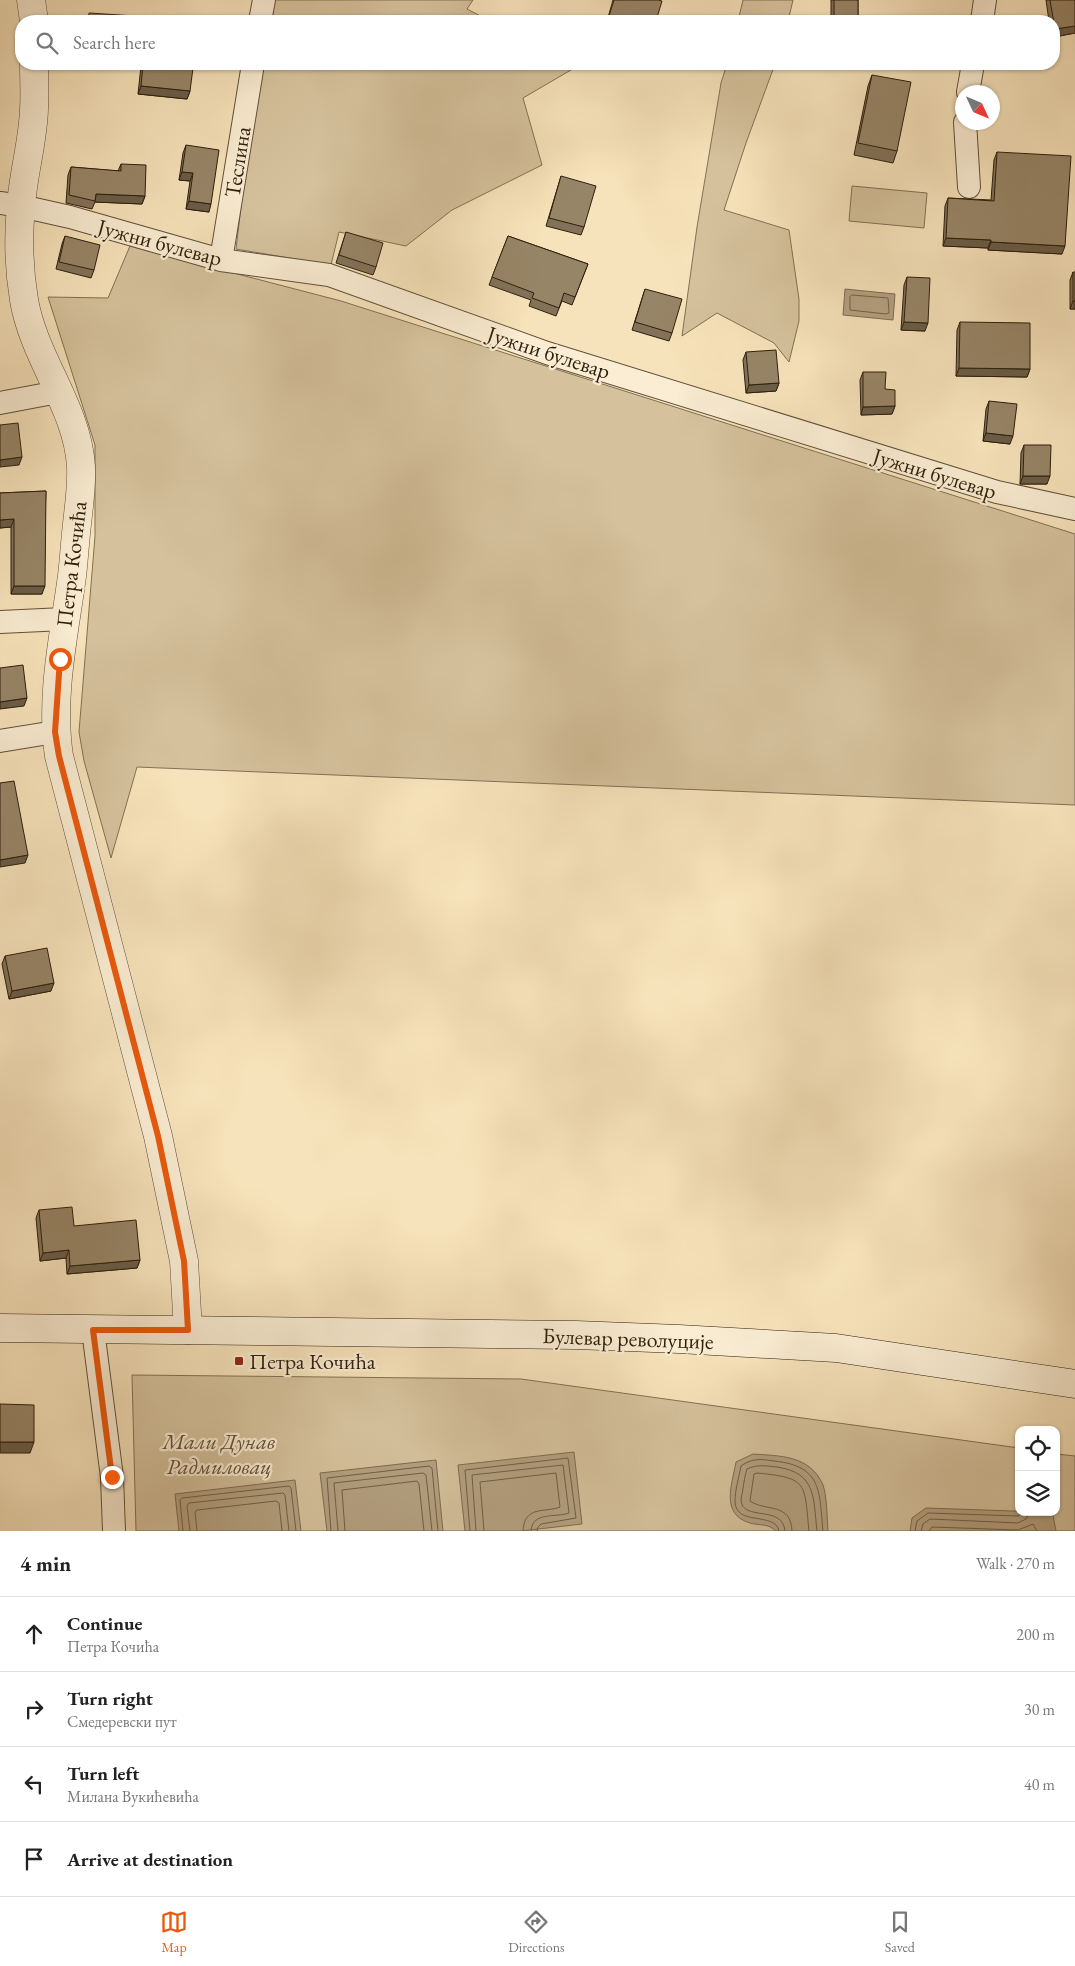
<!DOCTYPE html>
<meta charset="utf-8">
<style>
body{margin:0;font-family:"EB Garamond",serif;background:#f2f2f2;color:#222}
.controls{position:absolute;right:15px;bottom:15px;display:grid;overflow:hidden;border-radius:10px;box-shadow:0 1px 4px #0004}
.controls button{width:45px;height:45px;display:grid;place-items:center;padding:0;border:0;border-bottom:1px solid #e0e0e0;background:#fff;color:#222;font:25px sans-serif}
.compass{position:absolute;left:955px;top:85px;width:45px;height:45px;border-radius:50%;background:#fff;box-shadow:0 1px 4px #0004;rotate:134deg}
.stop{position:absolute;width:15px;height:15px;margin:-11px;border:4px solid #ea580c;border-radius:50%;background:#fff}
.stop.end{background:#ea580c;border-color:#fff;box-shadow:0 1px 5px #0008}
.list{margin:0;padding:0;list-style:none}
h2{display:flex;justify-content:space-between;align-items:center;height:65px;margin:0;padding:0 20px;font-size:21px}
h2 small{font-size:16px;font-weight:400;color:#767676}
.list li{display:grid;grid-template-columns:32px 1fr auto;gap:15px;align-items:center;box-sizing:border-box;height:75px;padding:0 20px;border-top:1px solid #e0e0e0}
.list b{display:block;font-size:19px;white-space:nowrap}
.list p{margin:0;font-size:16px;white-space:nowrap;color:#767676}
.list em{font-size:16px;font-style:normal;color:#767676}
.icon{flex:none;width:28px;height:28px;fill:none;stroke:currentColor;stroke-width:2;stroke-linecap:round;stroke-linejoin:round}
.map{position:relative;flex:none;width:1075px;height:1531px;overflow:hidden}
.search{position:absolute;background:#fff;box-shadow:0 1px 4px #0004;left:15px;right:15px;top:15px;height:55px;display:flex;align-items:center;gap:12px;box-sizing:border-box;padding:0 18px;border-radius:20px;color:#767676;font-size:19px}
.sheet{height:365px;background:#fff}
nav{display:flex;justify-content:space-around;align-items:center;box-sizing:border-box;height:70px;border-top:1px solid #e0e0e0;background:#fff;font-size:14px;color:#767676}
nav a{display:grid;justify-items:center;gap:2px}
nav .on{color:#ea580c}
.map>svg:first-child{display:block}
</style>
<div class="map">
<svg width="1075" height="1531" viewBox="0 0 1075 1531">
<rect width="100%" height="100%" fill="#f7e3bb"/>
<filter id="stains"><feTurbulence type="fractalNoise" baseFrequency=".004" numOctaves="4"/><feColorMatrix values="0 0 0 0 .2 0 0 0 0 .09 0 0 0 0 .02 0 0 0 .5 -.17"/></filter>
<radialGradient id="worn" r=".72"><stop offset=".6" stop-color="#630" stop-opacity="0"/><stop offset="1" stop-color="#630" stop-opacity=".3"/></radialGradient>
<path fill="#d5c29d" stroke="#827054" d="M265 0H473L467 9 490 21H263Z
M743 0H793L788 21H738Z
M258 64H570L576 67 523 98 542 165 452 210 406 246 339 232 331 265 236 249Z
M727 64H775L746 143 724 210 789 230 799 299V321L789 362 774 343 717 313 682 336 697 227 721 83Z
M852 186 927 193 924 228 849 221Z
M130 246 341 301 1075 534V805L137 767 111 858 84 761 79 732 95 536V445L48 297 108 298Z
M132 1375 521 1379 1019 1448V1512H1056V1454L1075 1456V1531H136Z"/>
<path fill="#b3a080" stroke="#7e6c52" d="M845 289 895 294 893 320 843 315Z
M574 1452 582 1524 521 1531H465L458 1465Z
M753 1454C780 1456 810 1455 823 1485 827 1496 827 1518 828 1531H776C768 1523 760 1526 750 1523 720 1514 732 1485 736 1462Z
M436 1460 443 1531H327L320 1473Z
M295 1480 301 1531H179L175 1494Z
M926 1508 1041 1512 1053 1515 1056 1531H910L912 1518Z"/>
<g fill="none" stroke-linecap="round" stroke-linejoin="round">
<path stroke="#706046" stroke-width="1" d="M852 295 888 298 889 313 886 314 850 310V297Z
M183 1531 180 1500 182 1498 289 1486 291 1488 296 1531
M190 1531 187 1506 189 1503 283 1493 285 1495 289 1531
M197 1531 195 1512 197 1510 276 1501 279 1503 282 1531
M331 1531 327 1478 429 1466 432 1468 438 1531
M338 1531 334 1483 423 1473 426 1475 432 1531
M345 1531 342 1490 417 1481 419 1484 424 1531
M470 1531 465 1470 568 1458 576 1518 541 1524 538 1527 537 1531
M476 1531 472 1475 563 1465 569 1513C556 1518 532 1511 531 1531
M484 1531 480 1482 556 1473 560 1507C545 1513 524 1505 523 1531
M779 1531C776 1511 735 1527 735 1501 735 1490 739 1477 741 1466 752 1458 761 1459 774 1461 823 1466 819 1492 823 1531
M785 1531C783 1504 742 1522 741 1500 741 1496 743 1492 743 1488 744 1482 745 1475 747 1469 757 1464 767 1466 777 1467 817 1473 813 1498 817 1531
M792 1531C791 1502 766 1512 750 1501L754 1474 757 1473C809 1478 804 1483 809 1531
M915 1531 917 1521 928 1513 1018 1516 1023 1512
M921 1531 923 1524 930 1519 1018 1523 1026 1519 1030 1512
M929 1531 932 1527 1018 1530 1033 1524 1037 1531"/>
<defs>
<path id="minor" d="M260 21 264 0
M982 21 985 0
M968 92 973 64
M965 122 969 187
M0 203 21 206 70 217 221 260 329 275 547 353 997 492 1075 509
M221 260 253 64
M0 403 58 392
M0 622 64 619
M0 741 55 732
M93 1330 112 1477 114 1531"/>
<path id="tertiary" d="M31 0 34 21
M34 64C34 79 35 94 34 109 33 142 23 174 21 206 18 237 19 270 24 300 34 359 78 408 81 467 82 486 79 505 77 524 75 541 74 559 72 576 64 636 50 696 59 756L158 1136 184 1261 188 1330"/>
<path id="secondary" d="M0 1328 576 1335 679 1339 836 1348 1075 1384"/>
</defs>
<use href="#minor" stroke="#605038" stroke-width="24"/>
<use href="#tertiary" stroke="#605038" stroke-width="29"/>
<use href="#secondary" stroke="#2e1f0c" stroke-width="29"/>
<use href="#minor" stroke="#faedd3" stroke-width="22"/>
<use href="#tertiary" stroke="#faedd3" stroke-width="28"/>
<use href="#secondary" stroke="#faedd3" stroke-width="28"/>
</g>
<path fill="#827259" stroke="#2e1f0c" d="M613 0H658L656 21H607Z
M831 0H858V21H831Z
M1046 0H1075V33L1054 37V21H1049Z
M99 64H165L164 65 190 91 187 99 138 94 141 66Z
M872 75 897 151 893 163 854 155 868 86Z
M186 145 209 212 186 209 190 181 179 180 183 153Z
M997 152 1062 254 988 250V248L943 246 945 206 948 198 991 200 994 160Z
M121 164 145 196 142 204 95 202 92 209 66 203 68 175 71 167 118 171Z
M561 176 584 227 581 235 546 226Z
M346 232 376 267 373 275 336 263Z
M65 236 94 270 91 278 56 269 62 244Z
M508 236 588 264 572 305 562 301 556 316 529 306 531 300 489 285Z
M1073 272 1075 309H1070V280Z
M907 277 925 331 901 330 904 285Z
M645 289 672 333 669 341 632 330Z
M960 322 1030 369 1027 377 956 376 957 330Z
M746 352 779 383 776 391 746 393 743 360Z
M863 372 885 389 895 406 892 414 861 415 860 380Z
M989 401 1010 444 983 441 986 409Z
M1024 445 1047 484H1020L1021 453Z
M46 491 42 594H11V527L0 528V493Z
M5 956 51 991 9 999 2 964Z
M39 1210 74 1226 140 1260 137 1268 67 1274 66 1258 40 1261 36 1218Z"/>
<path fill="#6a5d48" stroke="#2e1f0c" d="M1075 26V33L1054 37V33L1055 29Z
M99 64H142L141 66Z
M141 86 190 91 187 99 138 94Z
M182 172 193 173 190 181 179 180Z
M96 194 145 196 142 204 95 202Z
M189 201 211 204 209 212 186 209Z
M946 238 991 240 988 248 943 246Z
M991 242 1065 246 1062 254 988 250Z
M1073 301H1075V309H1070Z
M904 322 928 323 925 331 901 330Z
M959 368 1030 369 1027 377 956 376Z
M779 383 776 391 746 393 749 385Z
M895 406 892 414 861 415 863 407Z
M986 433 1013 436 1010 444 983 441Z
M22 457 19 465 0 467V460Z
M1023 476H1050L1047 484H1020Z
M14 519 11 527 0 528V520Z
M14 586H45L42 594H11Z
M27 698 24 706 0 709V702Z
M28 855 25 863 0 867V860Z
M54 983 51 991 9 999 12 991Z
M69 1250 66 1258 40 1261 43 1253Z
M140 1260 137 1268 67 1274 70 1266Z
M0 1442H34L30 1453H0Z"/>
<path fill="#978567" stroke="#2e1f0c" d="M614 0H658L662 1 656 21H627L609 16Z
M834 0H858V21H834Z
M1050 0H1075V26L1055 29Z
M89 13 135 16V21H136H88Z
M143 64H165L164 65 193 68 190 91 141 86Z
M872 75 911 82 897 151 858 143Z
M186 145 219 150 211 204 189 201 193 173 182 172Z
M997 152 1071 156 1065 246 991 242V240L946 238 948 198 994 201Z
M121 164 146 165 145 196 96 194 95 201 69 195 71 167 121 171Z
M561 176 596 186 584 227 549 218Z
M346 232 383 243 376 267 339 255Z
M65 236 100 245 94 270 59 262Z
M508 236 588 264 575 297 564 293 559 308 532 298 534 293 492 277Z
M1073 272H1075V301H1073Z
M907 277 930 278 928 323 904 322Z
M645 289 682 299 672 333 635 322Z
M960 322 1030 323V369L959 368Z
M776 350 779 383 749 385 746 352Z
M863 372H886L885 389 895 390V406L863 407Z
M989 401 1017 404 1013 436 986 433Z
M18 423 22 457 0 460V425Z
M1024 445H1051L1050 476H1023Z
M46 491 45 586H14V519L0 520V493Z
M23 665 27 698 0 702V668Z
M14 781 28 855 0 860V783Z
M47 948 54 983 12 991 5 956Z
M72 1207 74 1226 136 1220 140 1260 70 1266 69 1250 43 1253 39 1210Z
M0 1404 34 1405V1442H0Z"/>
<g fill="none" stroke-linecap="round" stroke-linejoin="round">
<path stroke="#ea580c" stroke-width="6" d="M60 659 55 732 59 756 158 1136 184 1261 188 1330H93L112 1477"/>
</g>
<rect fill="#8f2418" stroke="#faedd3" stroke-width="2" x="234" y="1356" width="10" height="10" rx="2.5"/>
<g text-anchor="middle" stroke-width="4.5" stroke-linejoin="round" paint-order="stroke">
<g font-size="22" fill="#2e1f0c" stroke="#faedd3">
<text transform="translate(237 162) rotate(-81)" y="8">Теслина</text>
<text transform="translate(160 242) rotate(15)" y="8">Јужни булевар</text>
<text transform="translate(549 352) rotate(18)" y="8">Јужни булевар</text>
<text transform="translate(935 473) rotate(17)" y="8">Јужни булевар</text>
<text transform="translate(71 564) rotate(-83)" y="8">Петра Кочића</text>
<text transform="translate(628 1338) rotate(2)" y="8">Булевар револуције</text>
</g>
<g font-size="22" fill="#2e1f0c" stroke="#faedd3" text-anchor="start">
<text x="249" y="1369">Петра Кочића</text>
</g>
<g font-size="22" font-style="italic" fill="#605038" stroke="#faedd3">
<text x="219" y="1449">Мали Дунав<tspan x="219" dy="25">Радмиловац</tspan></text>
</g>
</g>
<rect width="100%" height="100%" filter="url(#stains)"/>
<rect width="100%" height="100%" fill="url(#worn)"/>
</svg>
<div class="controls">
<button><svg class="icon" aria-label="locate" viewBox="0 0 24 24"><circle cx="12" cy="12" r="6"/><path d="M12 2v4M12 18v4M2 12h4M18 12h4"/></svg></button>
<button><svg class="icon" aria-label="layers" viewBox="0 0 24 24"><path d="M12 4l9 5-9 5-9-5zM3 14l9 5 9-5"/></svg></button>
</div>
<svg class="compass" viewBox="-18 -18 36 36"><path d="M0-13l5 13h-10z" fill="#e53935"/><path d="M0 13l5-13h-10z" fill="#767676"/></svg>
<div class="stop" style="left:60px;top:659px"></div>
<div class="stop end" style="left:112px;top:1477px"></div>
<div class="search"><svg class="icon" aria-label="search" viewBox="0 0 24 24"><circle cx="10" cy="10" r="6"/><path d="M15 15l6 6"/></svg>Search here</div>
</div>
<section class="sheet">
<h2>4 min<small>Walk · 270 m</small></h2>
<ul class="list">
<li><svg class="icon" aria-label="ahead" viewBox="0 0 24 24"><path d="M12 20V5M6 11l6-6 6 6"/></svg><div><b>Continue</b><p>Петра Кочића</p></div><em>200 m</em></li>
<li><svg class="icon" aria-label="right" viewBox="0 0 24 24"><path d="M7 20v-9h11M14 6l5 5-5 5"/></svg><div><b>Turn right</b><p>Смедеревски пут</p></div><em>30 m</em></li>
<li><svg class="icon" aria-label="left" viewBox="0 0 24 24"><path d="M17 20v-9H6M10 6l-5 5 5 5"/></svg><div><b>Turn left</b><p>Милана Вукићевића</p></div><em>40 m</em></li>
<li><svg class="icon" aria-label="arrive" viewBox="0 0 24 24"><path d="M6 21V4h12l-3 4 3 4H6"/></svg><div><b>Arrive at destination</b></div></li>
</ul>
</section>
<nav>
<a class="on"><svg class="icon" aria-label="map" viewBox="0 0 24 24"><path d="M3 6l6-2 6 2 6-2v14l-6 2-6-2-6 2zM9 4v14M15 6v14"/></svg>Map</a>
<a><svg class="icon" aria-label="directions" viewBox="0 0 24 24"><path d="M12 3l9 9-9 9-9-9zM9 14v-3h6M13 9l2 2-2 2"/></svg>Directions</a>
<a><svg class="icon" aria-label="saved" viewBox="0 0 24 24"><path d="M7 4h10v16l-5-4-5 4z"/></svg>Saved</a>
</nav>
